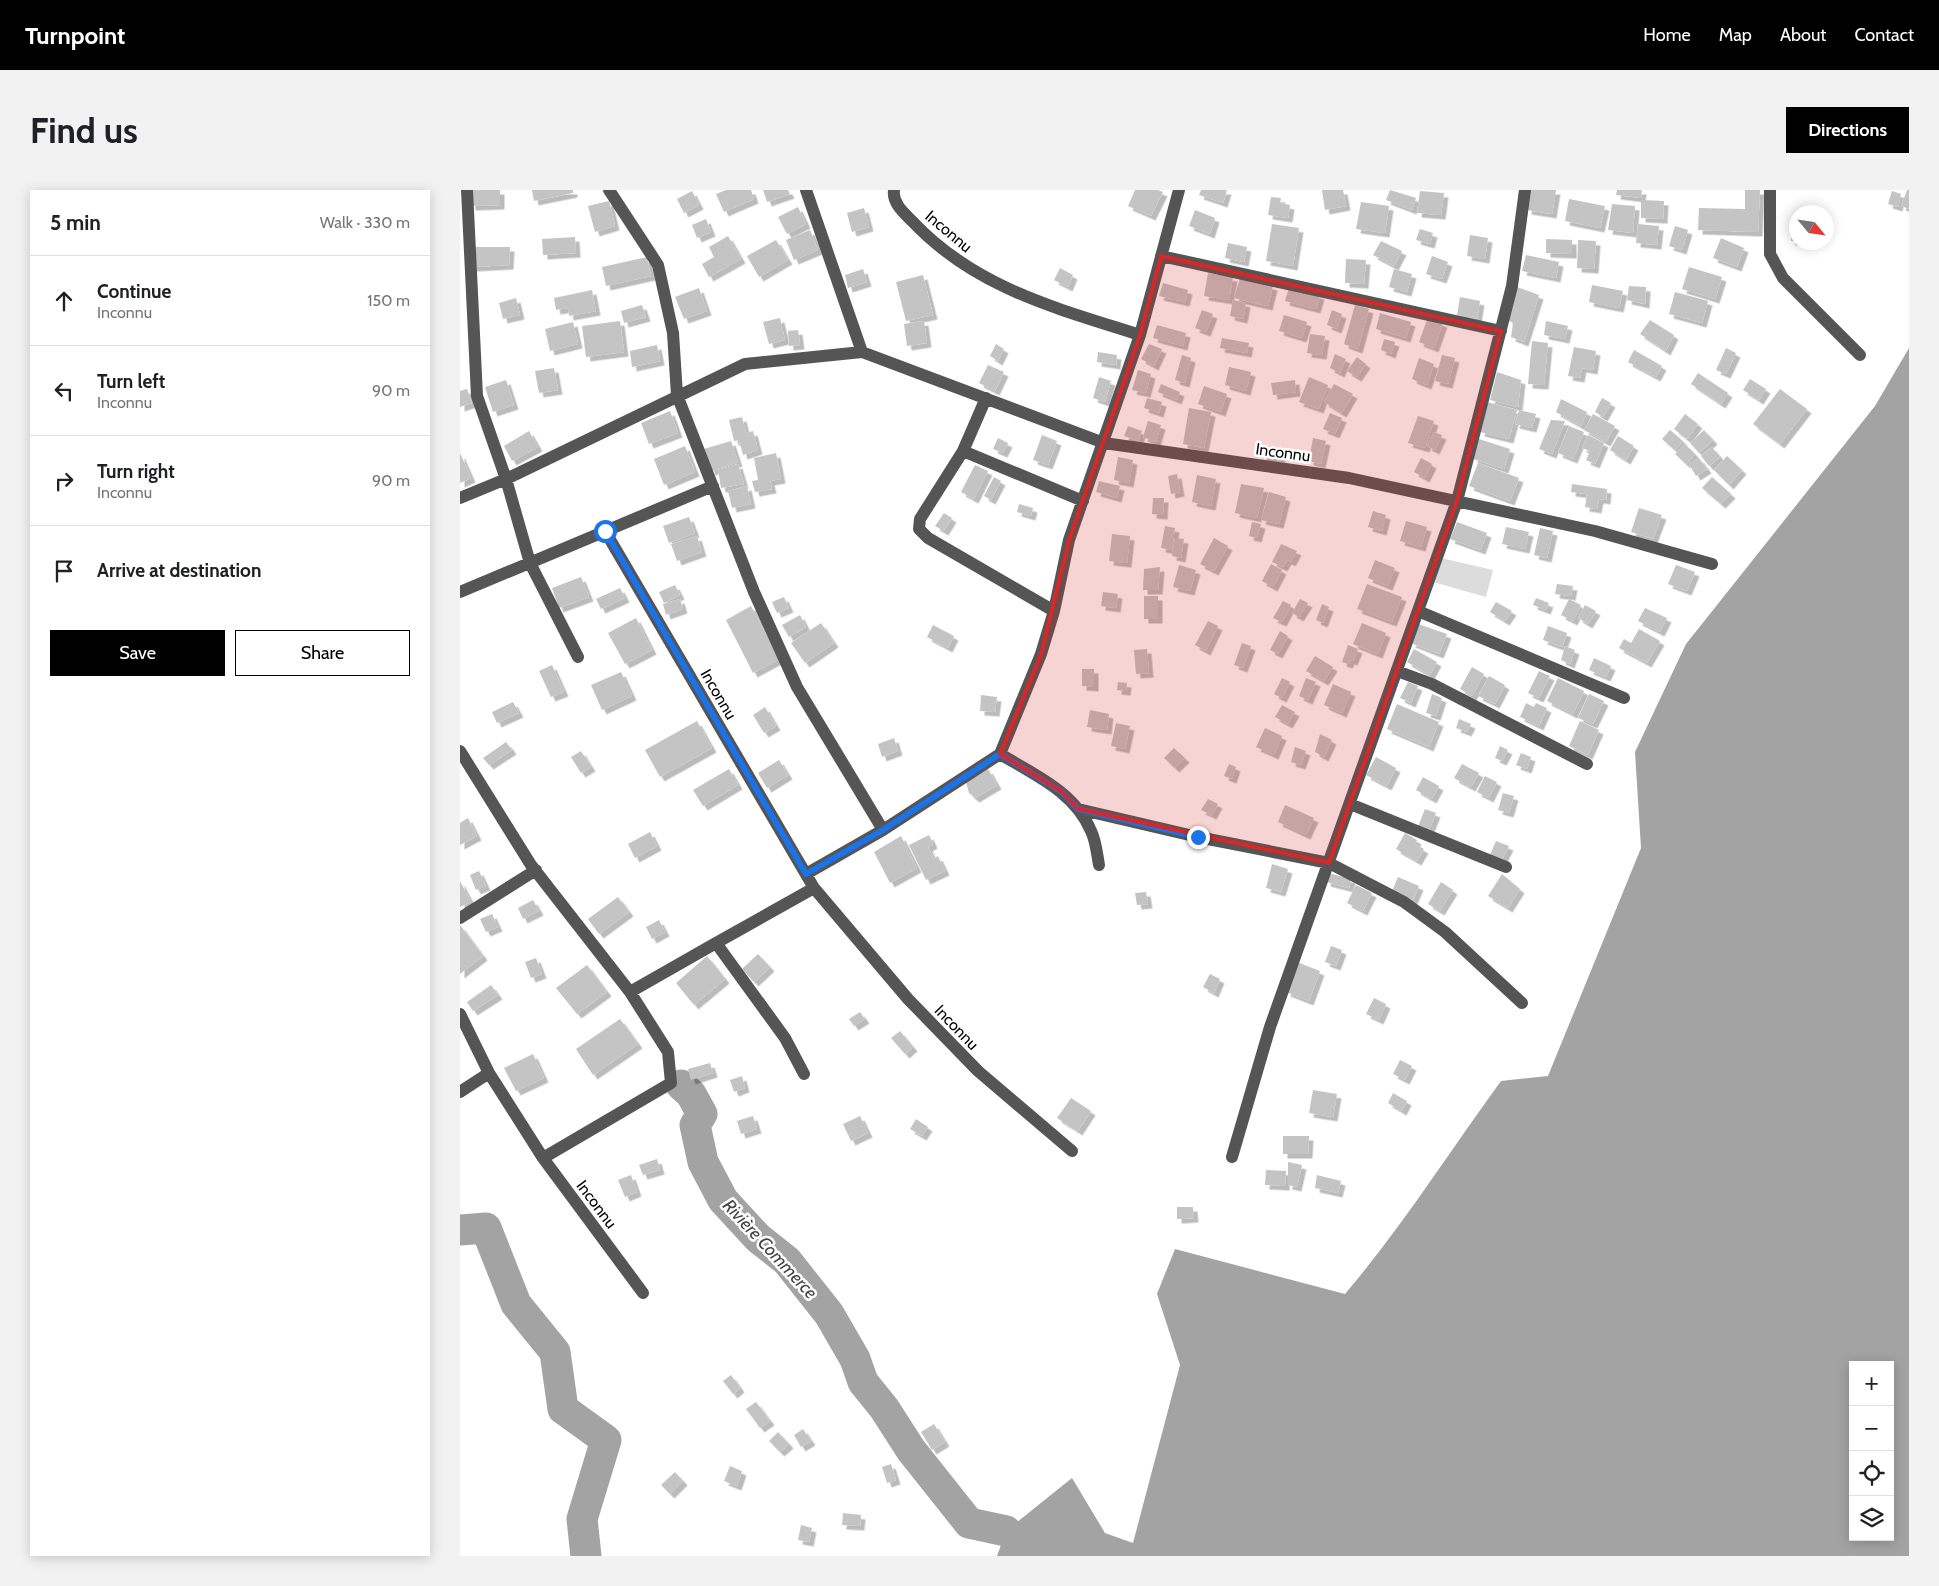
<!DOCTYPE html>
<meta charset="utf-8">
<style>
body{margin:0;font-family:Cabin,sans-serif;background:#f2f2f2;color:#202124}
.controls{position:absolute;right:15px;bottom:15px;display:grid;overflow:hidden;border-radius:0px;box-shadow:0 2px 12px #0003}
.controls button{width:45px;height:45px;display:grid;place-items:center;padding:0;border:0;border-bottom:1px solid #e0e0e0;background:#fff;color:#202124;font:25px sans-serif}
.compass{position:absolute;left:1329px;top:15px;width:45px;height:45px;border-radius:50%;background:#fff;box-shadow:0 2px 12px #0003;rotate:119deg}
.stop{position:absolute;width:15px;height:15px;margin:-11px;border:4px solid #1a73e8;border-radius:50%;background:#fff}
.stop.end{background:#1a73e8;border-color:#fff;box-shadow:0 1px 5px #0008}
.list{margin:0;padding:0;list-style:none}
h2{display:flex;justify-content:space-between;align-items:center;height:65px;margin:0;padding:0 20px;font-size:21px}
h2 small{font-size:16px;font-weight:400;color:#757577}
.list li{display:grid;grid-template-columns:32px 1fr auto;gap:15px;align-items:center;box-sizing:border-box;height:90px;padding:0 20px;border-top:1px solid #e0e0e0}
.list b{display:block;font-size:19px;white-space:nowrap}
.list p{margin:0;font-size:16px;white-space:nowrap;color:#757577}
.list em{font-size:16px;font-style:normal;color:#757577}
.actions{display:flex;gap:10px;padding:15px 20px}
.actions a{flex:1;padding:11px 0;border:1px solid #000;border-radius:0px;text-align:center;font-size:18px;color:#000}
.actions .main{background:#000;color:#fff}
.icon{flex:none;width:28px;height:28px;fill:none;stroke:currentColor;stroke-width:2;stroke-linecap:round;stroke-linejoin:round}
.map{position:relative;flex:none;width:1449px;height:1366px;overflow:hidden;border-radius:0px}
header{display:flex;align-items:center;gap:30px;box-sizing:border-box;height:70px;padding:0 25px;background:#000;color:#fff}
header strong{font-size:24px}
nav{display:flex;gap:28px;margin-inline-start:auto;font-size:18px}
.intro{display:flex;align-items:center;justify-content:space-between;box-sizing:border-box;height:120px;padding:0 30px}
h1{margin:0;font-size:35px}
.button{padding:12px 22px;border-radius:0px;background:#000;color:#fff;font-size:18px;font-weight:700}
main{display:flex;gap:30px;padding:0 30px}
aside{flex:1;background:#fff;border-radius:0px;box-shadow:0 2px 12px #0003}
.map>svg:first-child{display:block}
</style>
<header>
<strong>Turnpoint</strong>
<nav><a>Home</a><a>Map</a><a>About</a><a>Contact</a></nav>
</header>
<div class="intro"><h1>Find us</h1><a class="button">Directions</a></div>
<main>
<aside>
<h2>5 min<small>Walk · 330 m</small></h2>
<ul class="list">
<li><svg class="icon" aria-label="ahead" viewBox="0 0 24 24"><path d="M12 20V5M6 11l6-6 6 6"/></svg><div><b>Continue</b><p>Inconnu</p></div><em>150 m</em></li>
<li><svg class="icon" aria-label="left" viewBox="0 0 24 24"><path d="M17 20v-9H6M10 6l-5 5 5 5"/></svg><div><b>Turn left</b><p>Inconnu</p></div><em>90 m</em></li>
<li><svg class="icon" aria-label="right" viewBox="0 0 24 24"><path d="M7 20v-9h11M14 6l5 5-5 5"/></svg><div><b>Turn right</b><p>Inconnu</p></div><em>90 m</em></li>
<li><svg class="icon" aria-label="arrive" viewBox="0 0 24 24"><path d="M6 21V4h12l-3 4 3 4H6"/></svg><div><b>Arrive at destination</b></div></li>
</ul>
<div class="actions"><a class="main">Save</a><a>Share</a></div>
</aside>
<div class="map">
<svg width="1449" height="1366" viewBox="0 0 1449 1366">
<defs>
<filter id="shadow"><feDropShadow dx="4.5" dy="4.5" stdDeviation="0" flood-color="#0004"/></filter>
</defs>
<rect width="100%" height="100%" fill="#fff"/>
<path fill="#dcdcdc" d="M981 368 1033 380 1026 407 973 392Z"/>
<path fill="#a3a3a3" fill-rule="evenodd" d="M1449 158V1366H537L546 1341 612 1288 645 1343 673 1353 720 1175 697 1104 715 1059 885 1104C942 1037 989 962 1041 891L1088 886 1181 658 1175 562 1226 454 1415 216ZM1393 1175H1430V1347H1393Z"/>
<g fill="none" stroke-linecap="round" stroke-linejoin="round">
<path stroke="#a3a3a3" stroke-width="31" d="M221 895 231 904 242 924 235 935 243 972 263 1010 298 1048 327 1071 369 1124 395 1169 403 1192 424 1218 451 1260 509 1333 546 1341
M0 1040 26 1038 56 1114 95 1162 103 1219 146 1250 122 1329 126 1366"/>
</g>
<path fill="#c4c4c4" filter="url(#shadow)" d="M11 0H40V15L11 16Z
M72 0H113V3L74 11Z
M266 0H291L294 9 264 22 256 4Z
M303 0H328L330 4 307 12Z
M675 0H698L703 2 691 26 668 16Z
M741 0H767L763 13 739 5Z
M862 0H883L886 16 865 20Z
M930 0 956 8 952 20 926 10Z
M1070 0H1096L1092 24 1067 20Z
M1157 0H1182L1181 8 1156 5Z
M1285 0H1300L1298 42 1238 40 1239 18 1285 19Z
M1447 0H1449V19L1441 16Z
M232 1 239 15 224 23 217 9Z
M960 1 984 3 981 25 957 23Z
M1432 1 1441 4 1438 17 1428 14Z
M811 7 821 8 820 13 830 15 828 28 808 25Z
M1109 9 1145 16 1140 38 1105 31Z
M1181 10 1204 11 1203 29 1181 28Z
M149 11 155 36 135 42 128 16Z
M901 12 929 16 925 43 896 39Z
M1152 14 1175 16 1173 43 1148 40Z
M338 17 346 34 327 44 318 27Z
M404 18 409 37 392 42 387 23Z
M735 20 755 28 750 44 729 36Z
M246 29 251 42 237 48 232 35Z
M812 34 839 38 833 76 806 71Z
M1178 34 1199 36 1197 55 1176 53Z
M1331 35H1336V51H1331Z
M1215 36 1228 40 1222 60 1209 56Z
M960 39 973 43 970 54 956 50Z
M350 40 358 60 334 70 326 50Z
M1010 45 1028 48 1025 69 1007 66Z
M268 46 281 69 249 87 242 74 254 67 249 57Z
M115 47 116 63 83 65 82 49Z
M1261 48 1284 58 1277 77 1253 68Z
M1086 49 1112 50V64L1086 63Z
M316 50 328 70 299 87 287 66Z
M1118 50 1136 51 1134 79 1117 78Z
M921 51 942 61 934 76 913 65Z
M768 53 787 57 784 72 765 68Z
M12 57H50L49 75 12 77Z
M1066 65 1099 72 1096 88 1062 81Z
M972 66 988 72 982 89 966 84Z
M187 67 191 86 146 96 142 77Z
M886 69 906 70 904 94 885 93Z
M1229 77 1262 87 1255 109 1222 99Z
M600 78 613 85 608 97 594 90Z
M403 79 407 92 388 98 385 85Z
M934 79 952 84 947 102 929 97Z
M748 83 773 87 769 110 744 106Z
M463 85 473 125 446 131 436 92Z
M780 88 813 96 808 116 774 108Z
M703 93 728 100 725 112 699 106Z
M1132 95 1163 101 1159 118 1129 112Z
M1169 96 1186 97 1185 114 1167 110Z
M829 97 860 105 856 119 825 111Z
M1057 97 1079 105 1064 152 1051 147 1053 133 1048 130Z
M239 98 247 121 224 129 215 107Z
M132 100 136 121 109 126 108 118 96 120 94 108Z
M1215 102 1248 111 1242 133 1209 124Z
M1000 107 1020 111 1017 129 997 125Z
M56 108 60 125 43 129 39 113Z
M773 110 786 113 783 129 770 126Z
M182 115 186 127 164 133 161 121Z
M895 115 909 119 898 159 884 154Z
M742 120 753 124 746 142 735 138Z
M872 120 882 124 877 139 867 135Z
M920 123 951 132 946 148 916 139Z
M824 125 847 132 842 148 819 141Z
M968 127 983 133 974 158 959 152Z
M320 128 325 150 309 154 303 132Z
M1190 130 1214 145 1206 161 1180 144Z
M160 131 164 162 126 167 122 136Z
M464 131 467 153 447 156 444 134Z
M1086 131 1108 136 1105 149 1084 145Z
M113 132 118 154 90 161 85 139Z
M697 135 726 143 723 156 693 148Z
M338 140 340 155 329 156 328 141Z
M850 144 865 146 862 165 847 163Z
M762 148 789 153 787 163 760 158Z
M924 149 935 152 931 164 921 160Z
M1072 151 1088 153 1084 195 1068 194Z
M536 154 544 159 538 171 530 166Z
M689 154 702 159 694 176 681 169Z
M197 155 200 171 172 177 170 161Z
M1114 157 1136 161 1133 180 1122 178 1120 188 1108 186Z
M1266 158 1276 163 1266 184 1256 180Z
M1174 160 1202 176 1196 187 1168 172Z
M638 162 657 165 656 175 637 172Z
M875 164 886 169 880 183 870 178Z
M722 165 731 168 725 193 715 190Z
M982 165 995 168 988 194 975 191Z
M897 167 906 174 897 187 887 181Z
M959 168 974 174 967 195 952 189Z
M528 175 544 182 535 201 519 193Z
M769 177 791 182 786 201 765 195Z
M94 178 98 200 79 203 75 181Z
M678 180 691 184 686 203 672 200Z
M1037 182 1061 190 1058 217 1030 210Z
M1238 183 1268 203 1261 214 1231 194Z
M639 187 651 191 645 212 633 208Z
M849 187 868 195 859 219 839 212Z
M1290 189 1306 199 1299 210 1283 200Z
M46 190 54 215 33 222 25 197Z
M835 190 836 202 813 205 811 193Z
M701 194 720 202 717 210 698 202Z
M874 194 893 204 882 223 864 212Z
M744 196 767 204 761 222 738 214Z
M7 199 12 213 0 217V201Z
M1320 199 1347 219 1320 254 1293 234Z
M687 208 702 212 699 223 684 218Z
M1142 208 1151 213 1143 227 1135 222Z
M1101 209 1127 222 1121 236 1096 222Z
M1027 212 1057 220 1049 249 1020 242Z
M729 218 751 222 744 258 723 254Z
M1059 220 1076 224 1072 238 1055 234Z
M210 221 218 243 189 254 181 233Z
M870 223 882 228 875 244 863 239Z
M1133 224 1155 236 1146 252 1124 240Z
M1225 224 1238 234 1227 249 1214 239Z
M958 226 974 231 965 258 948 253Z
M282 227 286 243 293 241 298 260 283 265 279 250 274 251 269 230Z
M1091 230 1105 231 1092 264 1079 259Z
M688 231 701 235 696 252 683 247Z
M668 236 682 241 678 251 664 246Z
M1109 236 1124 242 1113 269 1098 263Z
M1210 240 1223 251 1215 260 1202 249Z
M1244 240 1253 250 1239 263 1230 253Z
M69 241 78 257 52 271 44 256Z
M974 242 982 245 975 260 967 256Z
M582 245 597 251 588 275 573 270Z
M1128 245 1144 253 1135 274 1126 270 1130 261 1122 258Z
M1158 246 1174 256 1166 270 1150 260Z
M538 248 548 253 543 263 533 259Z
M853 248 866 251 861 274 849 271Z
M1019 249 1050 259 1044 279 1013 269Z
M271 251 278 272 251 281 244 259Z
M1225 254 1235 264 1226 274 1215 264Z
M225 256 235 282 204 295 194 269Z
M803 256 822 258 821 268 802 267Z
M1252 257 1260 267 1249 276 1241 266Z
M0 263 11 288 0 293Z
M316 263 321 289 310 291 312 299 295 302 292 291 298 290 294 268Z
M1267 266 1282 280 1269 295 1254 280Z
M658 267 673 270 669 293 654 290Z
M961 268 972 274 965 288 954 282Z
M1239 268 1247 279 1236 286 1229 274Z
M1018 273 1059 288 1050 311 1009 296Z
M278 274 284 294 261 298 258 280Z
M515 275 528 281 514 309 501 302Z
M717 284 720 302 711 304 708 286Z
M737 285 756 289 751 316 732 312Z
M534 287 541 291 531 310 524 306Z
M1252 287 1271 304 1261 314 1242 298Z
M639 291 660 296 657 308 636 302Z
M781 294 804 298 797 328 775 323Z
M1112 294 1147 299 1146 310 1139 309 1137 319 1125 317 1127 304 1111 302Z
M287 296 291 314 272 318 268 301Z
M809 302 826 307 819 334 801 330Z
M693 308H704L703 325 692 324Z
M559 314 573 318 571 326 557 322Z
M1179 318 1202 325 1193 349 1171 342Z
M913 321 926 325 922 341 908 337Z
M484 323 492 328 484 341 475 336Z
M229 327 235 343 209 353 203 336Z
M946 331 967 337 961 357 940 351Z
M792 332 801 334 797 348 789 346Z
M997 332 1027 343 1021 360 990 349Z
M705 336 715 338 712 360 701 358Z
M1046 337 1069 342 1065 359 1042 354Z
M1080 338 1093 341 1087 368 1074 365Z
M652 344 670 346 667 373 649 371Z
M237 346 242 362 217 371 211 354Z
M715 348 724 349 721 368 712 366Z
M754 348 768 356 754 381 740 374Z
M821 354 837 361 831 372 827 370 823 377 812 372Z
M915 370 935 378 928 396 908 388Z
M811 374 822 380 813 397 802 391Z
M719 375 736 380 730 401 713 397Z
M1216 375 1235 382 1227 401 1208 394Z
M700 377 698 400H683L684 379Z
M121 387 129 407 99 418 92 398Z
M907 394 942 407 932 432 897 419Z
M1097 394 1113 396 1111 406 1095 404Z
M215 395 220 405 204 413 199 402Z
M160 398 165 408 141 419 136 409Z
M643 402 658 404 656 418 641 416Z
M684 406H698V429H684Z
M324 407 329 418 317 423 312 412Z
M1076 408 1089 413 1086 420 1073 415Z
M220 409 223 419 206 425 203 414Z
M840 409 848 413 839 427 832 423Z
M1109 409 1121 415 1113 431 1101 425Z
M823 411 831 415 822 432 813 428Z
M1036 412 1052 421 1045 431 1030 422Z
M862 414 869 417 863 433 856 430Z
M1125 415 1136 421 1128 434 1118 428Z
M291 416 319 469 293 483 266 430Z
M1185 418 1207 428 1200 442 1178 431Z
M340 425 346 437 329 447 322 435Z
M176 428 192 460 165 474 148 443Z
M748 431 758 436 746 461 735 455Z
M361 433 374 453 345 473 331 453Z
M902 433 926 443 918 464 893 454Z
M958 434 987 444 979 464 951 453Z
M473 435 494 446 488 458 467 447Z
M1088 436 1107 443 1102 457 1083 450Z
M1179 439 1200 451 1187 473 1159 458 1164 449 1171 453Z
M820 441 828 446 818 464 810 460Z
M782 453 791 456 783 478 774 475Z
M888 455 898 459 893 471 890 470 888 474 882 472Z
M1105 456 1115 460 1110 474 1101 470Z
M687 459 689 483 676 484 674 460Z
M954 459 977 472 970 485 947 472Z
M855 466 873 477 864 491 846 481Z
M1134 468 1151 476 1146 487 1129 480Z
M92 475 104 502 91 507 79 481Z
M1012 477 1024 484 1012 506 1000 499Z
M622 479H634V497L622 496Z
M1079 481 1090 486 1079 508 1068 503Z
M161 482 172 506 142 520 131 495Z
M1029 486 1045 495 1035 514 1018 506Z
M822 488 830 492 822 508 814 504Z
M846 488 856 492 848 510 839 506Z
M1098 488 1124 501 1113 524 1087 511Z
M658 492 667 493 666 501 657 500Z
M948 492 958 496 951 513 940 508Z
M873 494 891 502 882 523 864 515Z
M972 504 982 508 976 526 966 523Z
M1129 504 1144 511 1133 534 1118 528Z
M521 505 537 507 535 522 520 521Z
M53 512 59 523 37 533 32 522Z
M1066 513 1074 517 1076 513 1087 518 1079 536 1060 527Z
M937 514 979 532 969 557 927 539Z
M822 515 835 522 828 534 815 527Z
M305 517 316 536 304 543 293 525Z
M630 520 649 524 647 540 627 537Z
M999 529 1011 534 1007 542 996 538Z
M237 531 252 558 200 587 185 560Z
M1120 531 1139 540 1128 565 1109 556Z
M656 533 670 536 665 559 651 556Z
M805 538 822 546 814 565 796 557Z
M860 544 872 550 864 567 855 562Z
M434 548 438 561 422 567 418 554Z
M46 552 52 560 29 575 23 568Z
M1040 556 1048 560 1042 571 1035 568Z
M835 557 846 561 841 575 831 572Z
M714 558 725 568 715 578 704 568Z
M121 561 131 577 121 583 111 567Z
M1061 563 1071 567 1067 579 1056 575Z
M916 567 936 578 927 596 906 585Z
M319 570 328 585 307 598 298 583Z
M769 574 776 577 772 589 764 586Z
M1002 574 1019 583 1011 597 994 588Z
M269 579 278 595 243 616 233 600Z
M528 579 537 595 515 608 509 603 506 592Z
M1025 586 1037 592 1029 608 1017 602Z
M963 587 979 596 972 609 956 600Z
M1043 603 1054 606 1049 623 1038 620Z
M748 609 758 614 752 625 741 620Z
M825 615 854 628 846 645 818 632Z
M965 619 976 623 968 643 957 639Z
M8 628 17 646 0 655V633Z
M190 642 197 656 175 668 168 654Z
M945 643 957 650 955 654 964 659 957 671 936 659Z
M469 645 473 654 468 657 474 669 478 666 485 681 466 690 449 655Z
M441 646 457 678 430 693 414 662Z
M1036 651 1049 656 1042 670 1030 665Z
M812 674 828 679 821 702 806 698Z
M19 681 26 696 16 700 10 685Z
M868 683 891 689 889 698 866 692Z
M1042 684 1060 699 1048 718 1028 706Z
M938 687 959 696 953 710 932 701Z
M0 691 11 712 0 717Z
M981 692 993 700 980 721 968 714Z
M896 695 912 703 903 721 887 713Z
M686 702 688 714 677 715 675 703Z
M158 707 169 722 139 744 128 729Z
M73 710 79 721 63 729 58 718Z
M32 724 38 737 26 742 20 729Z
M199 730 205 742 192 749 186 737Z
M0 735 23 766 0 784Z
M871 756 882 760 876 776 865 772Z
M298 764 310 777 294 792 282 779Z
M247 766 265 789 234 815 216 793Z
M76 768 82 784 71 788 65 772Z
M837 772 860 781 849 811 826 802Z
M127 775 147 802 117 824 96 798Z
M750 784 760 789 754 803 743 797Z
M31 795 38 805 13 821 7 812Z
M914 808 926 814 919 830 906 824Z
M400 822 405 829 394 836 389 829Z
M160 829 178 854 133 885 116 859Z
M440 841 453 857 445 864 431 848Z
M73 864 84 888 56 901 44 878Z
M940 870 952 876 945 890 933 884Z
M250 873 253 883 231 890 228 879Z
M282 886 285 898 274 902 270 890Z
M853 900 877 904 873 927 849 923Z
M933 903 947 911 942 921 928 913Z
M611 908 631 921 618 941 597 928Z
M293 926 297 939 281 944 277 931Z
M400 926 408 943 391 951 383 934Z
M456 929 468 937 462 946 450 939Z
M823 946H849L848 964H823Z
M197 969 200 980 183 985 179 975Z
M828 972 842 975 837 997 828 995Z
M806 980 826 981 825 996 805 995Z
M171 985 177 1002 165 1007 158 990Z
M857 985 881 991 878 1003 855 998Z
M717 1017H733L734 1028 717 1029Z
M271 1185 280 1198 273 1204 263 1191Z
M296 1212 310 1231 300 1238 286 1219Z
M474 1234 485 1252 472 1260 461 1242Z
M343 1239 351 1251 341 1257 334 1245Z
M318 1242 329 1254 320 1262 309 1251Z
M431 1274 436 1290 427 1293 422 1277Z
M270 1276 282 1281 277 1296 264 1291Z
M215 1282 223 1291 210 1304 201 1295Z
M383 1323 401 1325 400 1336 382 1335Z
M341 1335 352 1338 349 1352 338 1350Z"/>
<g fill="none" stroke-linecap="round" stroke-linejoin="round">
<path stroke="#555" stroke-width="12" d="M7 0 17 206 46 289 70 373 118 467
M149 0 198 75 213 143 217 205 294 402 337 497 423 640
M346 0 402 162
M434 0C432 13 444 23 452 31 515 98 596 118 680 145
M1310 0V64L1323 88 1400 165
M701 66 1041 141
M526 208 503 261 623 311
M503 261 460 329 459 339 468 348 594 421
M0 308 46 289 285 174 402 162 644 253 889 288 1135 341 1252 374
M145 341 354 698 448 809 518 881 612 961
M0 402 253 296
M958 421 1164 508
M937 481 972 494 1127 574
M0 561 71 675 170 802 208 862 211 893 83 968
M890 614 1046 677
M618 619 738 647 869 673 944 712 985 742 1062 813
M639 675C637 664 636 651 631 641 615 602 573 584 540 564L581 464 594 421 609 350 680 145 719 0
M346 684 423 640 540 564
M0 728 76 680
M256 753 354 698
M170 802 256 753 325 848 344 884
M0 824 29 883 83 968 183 1103
M0 902 29 883
M772 967 810 837 997 311 1052 96 1065 0"/>
</g>
<g fill="none" stroke-linecap="round" stroke-linejoin="round">
<path stroke="#1a73e8" stroke-width="6" d="M145 341 346 684 423 640 540 564 602 602 618 619 738 647"/>
</g>
<path fill="#d62828" fill-opacity="0.2" stroke="#d62828" stroke-width="4" stroke-linejoin="round" d="M701 66 1041 141 997 311 869 673 618 619 602 602 540 564 581 464 609 350 680 145Z"/>
<g text-anchor="middle" stroke-width="5" stroke-linejoin="round" paint-order="stroke">
<g font-size="16" fill="#000" stroke="#fff">
<text transform="translate(489 41) rotate(40)" y="6">Inconnu</text>
<text transform="translate(823 262) rotate(8)" y="6">Inconnu</text>
<text transform="translate(259 504) rotate(60)" y="6">Inconnu</text>
<text transform="translate(497 837) rotate(46)" y="6">Inconnu</text>
<text transform="translate(137 1014) rotate(53)" y="6">Inconnu</text>
</g>
<g font-size="18" font-style="italic" fill="#444" stroke="#fff">
<text transform="translate(310 1059) rotate(47)" y="6">Rivière Commerce</text>
</g>
</g>
</svg>
<div class="controls">
<button>+</button>
<button>−</button>
<button><svg class="icon" aria-label="locate" viewBox="0 0 24 24"><circle cx="12" cy="12" r="6"/><path d="M12 2v4M12 18v4M2 12h4M18 12h4"/></svg></button>
<button><svg class="icon" aria-label="layers" viewBox="0 0 24 24"><path d="M12 4l9 5-9 5-9-5zM3 14l9 5 9-5"/></svg></button>
</div>
<svg class="compass" viewBox="-18 -18 36 36"><path d="M0-13l5 13h-10z" fill="#e53935"/><path d="M0 13l5-13h-10z" fill="#757577"/></svg>
<div class="stop" style="left:145px;top:341px"></div>
<div class="stop end" style="left:738px;top:647px"></div>
</div>
</main>
